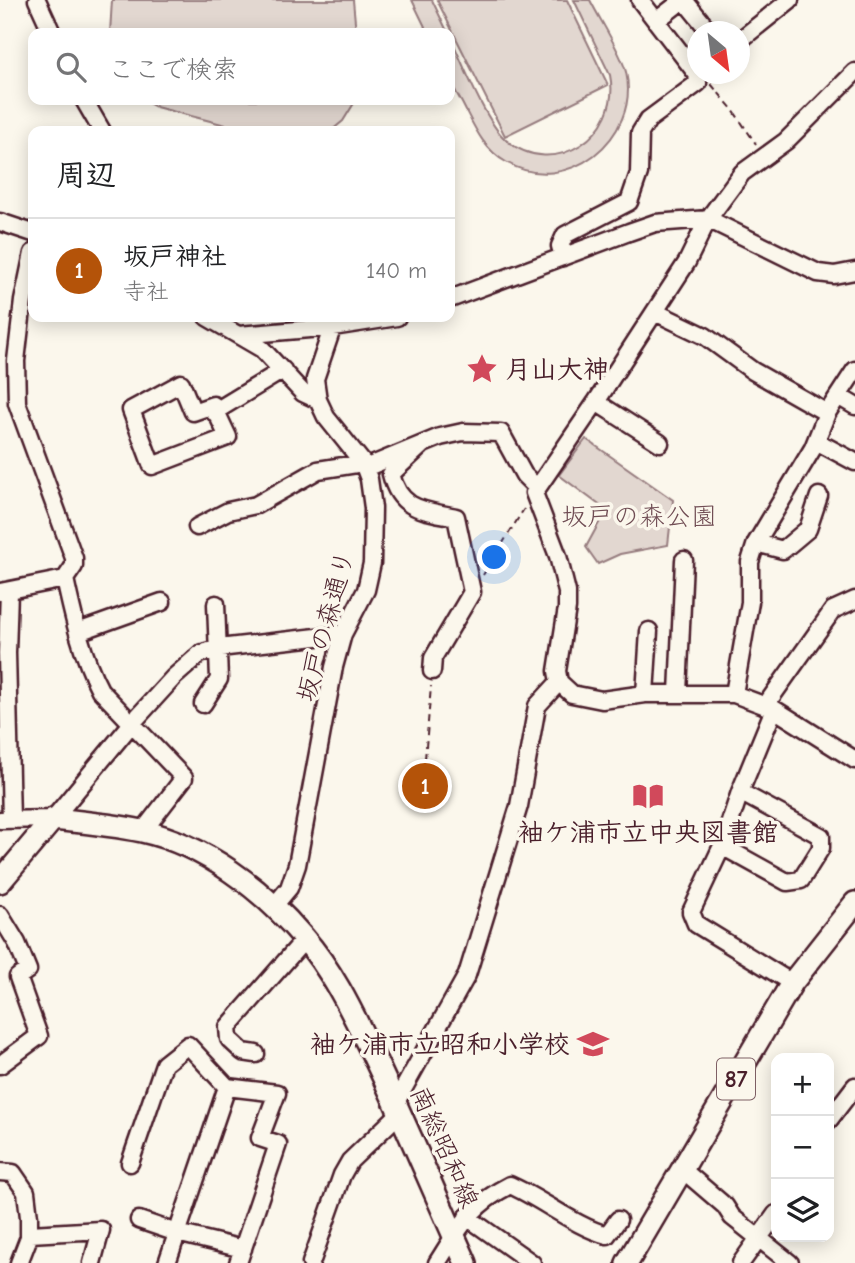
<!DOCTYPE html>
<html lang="ja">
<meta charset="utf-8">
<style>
body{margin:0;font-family:"Comic Neue","Klee One",sans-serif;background:#f2f2f2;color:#202124}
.controls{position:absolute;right:21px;bottom:21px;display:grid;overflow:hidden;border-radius:14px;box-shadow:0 4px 18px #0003}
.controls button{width:63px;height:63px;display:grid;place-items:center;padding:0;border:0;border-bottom:2px solid #e0e0e0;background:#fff;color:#202124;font:35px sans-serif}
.compass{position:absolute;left:687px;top:21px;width:63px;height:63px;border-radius:50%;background:#fff;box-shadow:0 4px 18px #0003;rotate:151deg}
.you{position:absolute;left:495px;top:558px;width:24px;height:24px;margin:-18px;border:5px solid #fff;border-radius:50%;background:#1a73e8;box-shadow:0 0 0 10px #1a73e833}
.badge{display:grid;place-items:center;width:46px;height:46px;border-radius:50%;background:#b45309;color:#fff;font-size:23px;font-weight:700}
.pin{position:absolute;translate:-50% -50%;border:4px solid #fff;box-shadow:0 2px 7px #0006}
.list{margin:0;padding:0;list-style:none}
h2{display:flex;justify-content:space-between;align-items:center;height:91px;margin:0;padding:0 28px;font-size:30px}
h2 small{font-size:23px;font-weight:400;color:#757577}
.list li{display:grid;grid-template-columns:46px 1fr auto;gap:21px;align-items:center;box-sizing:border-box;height:105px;padding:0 28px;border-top:2px solid #e0e0e0}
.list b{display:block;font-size:26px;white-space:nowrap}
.list p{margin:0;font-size:23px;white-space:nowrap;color:#757577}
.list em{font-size:23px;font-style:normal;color:#757577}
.icon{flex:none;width:38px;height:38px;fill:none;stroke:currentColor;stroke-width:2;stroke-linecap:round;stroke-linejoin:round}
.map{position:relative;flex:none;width:855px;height:1263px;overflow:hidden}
.search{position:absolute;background:#fff;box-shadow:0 4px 18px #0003;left:28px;top:28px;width:427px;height:77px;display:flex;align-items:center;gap:18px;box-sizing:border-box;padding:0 24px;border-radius:14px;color:#757577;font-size:26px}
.panel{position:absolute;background:#fff;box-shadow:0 4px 18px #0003;left:28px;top:126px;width:427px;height:196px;border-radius:14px}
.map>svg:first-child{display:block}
</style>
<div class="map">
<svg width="855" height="1263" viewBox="0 0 855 1263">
<rect width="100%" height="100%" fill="#fbf7ec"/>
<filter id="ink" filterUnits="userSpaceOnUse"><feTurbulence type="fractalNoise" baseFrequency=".0143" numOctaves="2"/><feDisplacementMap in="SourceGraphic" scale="14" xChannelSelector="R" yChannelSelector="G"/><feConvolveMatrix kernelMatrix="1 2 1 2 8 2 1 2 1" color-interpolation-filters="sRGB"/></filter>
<g filter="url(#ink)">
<path fill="#e2d7d0" stroke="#967b7e" stroke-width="2" d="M112 0H353L356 33H110Z
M412 0H432L448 33H428Z
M437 0H567L608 85 505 136Z
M574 0H590C600 20 621 52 626 72 641 138 566 198 506 162 483 149 474 126 462 103 458 96 453 87 450 79 447 67 450 49 450 36 462 62 486 123 506 140 554 181 622 134 610 75Z
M143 100H356L343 121 331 131H249L156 107Z
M586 439 673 500 668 545 620 554 598 564 586 547 606 510 559 475Z"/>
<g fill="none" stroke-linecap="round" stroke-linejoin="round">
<defs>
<path id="minor" d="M37 0 52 33
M684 0 710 32
M656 21 683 0
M740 40 790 0
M84 100 102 131
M0 222 33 233
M563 257 560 246 565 235 629 202 639 173 640 133 648 120 698 83 697 74 640 0
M450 299 629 232 655 223 708 219 818 273 834 275 855 271
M655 312 705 336 753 371 827 413
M207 317 262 349 303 393 318 400
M239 335 333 327 397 317
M181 383 193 412 213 405 228 437 152 466 131 410Z
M838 396 855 406
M596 402 534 493 558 556 567 592V608L557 671 559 682 572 694 602 700 645 694H734L774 709 855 760
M214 412 283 370
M816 441 855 462
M660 443 596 402 687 262 708 219 742 173 786 141 855 72
M421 446 391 474C400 511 424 510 456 517L472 592 433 658 432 671
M365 468 440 437 463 432 501 433 524 475 537 488
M197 527 228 511 256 505 318 470 363 463
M756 543 783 550 808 529 819 496
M65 579C73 616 82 656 100 690L184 778 143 831
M9 591 7 653 11 820
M0 592 65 579 74 566V558L17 403 16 361 23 301 33 253
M78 632 162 602
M678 693 684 560
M645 694 649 631
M734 694 750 602V562L756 543 813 448 827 413 855 370
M203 704 219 679 216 604
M765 706 833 610 855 600
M774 709 740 792 722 846 691 912 696 924 792 983
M0 820 53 819 133 722 174 677 200 654 219 648 343 634
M722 846 787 882 801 880 821 848V836L740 792
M274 906 289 888 297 865 334 667 343 634 366 590 372 563 373 508 369 479 363 463 326 417 318 400 315 379 336 317
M0 915 17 943 28 970 18 977 39 1036 0 1065
M256 1054 243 1052 229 1039 228 1027 305 939
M396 1102 467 975 519 806 537 706 559 682
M829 1120 855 1086
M130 1163 164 1064 188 1045 227 1087 277 1093 260 1138 278 1144 238 1263
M683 1170 725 1206 732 1217 790 1263
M0 1172 13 1173 26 1192 29 1217V1237L19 1263
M467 1217 532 1263
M139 1220 177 1233 243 1249
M30 1234 101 1230 92 1263
M167 1263 227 1087
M311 1263 342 1175 350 1161 401 1112
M437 1263C460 1227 470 1205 510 1185 542 1199 576 1227 607 1235L618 1220
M741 1263 776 1214"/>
<path id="major" d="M0 882 53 819C82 822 113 825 142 831 205 845 262 889 303 937 333 971 353 1014 373 1055 406 1124 435 1194 466 1263
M627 1263 792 983 855 903"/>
</defs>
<use href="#minor" stroke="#4a1f2b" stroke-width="21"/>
<use href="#major" stroke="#4a1f2b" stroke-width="26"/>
<path stroke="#4a1f2b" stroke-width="2" stroke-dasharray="7 5" stroke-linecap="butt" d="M711 84 733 110 756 144
M483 575 524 509
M425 759 431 686"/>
<use href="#minor" stroke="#fbf7ec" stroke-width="16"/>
<use href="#major" stroke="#fbf7ec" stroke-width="21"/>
</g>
</g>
<defs>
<symbol id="sight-bare" viewBox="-9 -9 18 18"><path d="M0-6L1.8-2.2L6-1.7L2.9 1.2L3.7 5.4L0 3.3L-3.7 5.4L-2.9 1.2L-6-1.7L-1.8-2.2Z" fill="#d1495b" stroke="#fbf7ec" stroke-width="2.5" paint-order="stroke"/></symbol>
<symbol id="library-bare" viewBox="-9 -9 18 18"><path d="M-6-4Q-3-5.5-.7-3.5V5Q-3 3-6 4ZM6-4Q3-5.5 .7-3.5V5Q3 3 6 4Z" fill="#d1495b" stroke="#fbf7ec" stroke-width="2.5" paint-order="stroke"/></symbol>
<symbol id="school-bare" viewBox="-9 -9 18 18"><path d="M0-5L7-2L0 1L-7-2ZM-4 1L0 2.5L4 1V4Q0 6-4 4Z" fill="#d1495b" stroke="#fbf7ec" stroke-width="2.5" paint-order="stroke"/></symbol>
</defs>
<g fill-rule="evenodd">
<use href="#sight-bare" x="460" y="347" width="44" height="44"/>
<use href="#library-bare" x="626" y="774" width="44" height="44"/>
<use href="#school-bare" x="571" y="1022" width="44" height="44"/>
</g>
<g text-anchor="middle" stroke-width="7" stroke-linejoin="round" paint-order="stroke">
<rect fill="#fbf7ec" stroke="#7f6065" stroke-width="2" x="717" y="1058.5" width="38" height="41" rx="5"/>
<g font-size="24" font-weight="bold" fill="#4a1f2b">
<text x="736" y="1087">87</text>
</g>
<g font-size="26" font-weight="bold" fill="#4a1f2b" stroke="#fbf7ec" text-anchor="start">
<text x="505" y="378">月山大神</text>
<text x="648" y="841" text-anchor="middle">袖ケ浦市立中央図書館</text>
<text x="570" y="1053" text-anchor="end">袖ケ浦市立昭和小学校</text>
</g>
<g font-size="26" fill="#704d54" stroke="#fbf7ec">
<text x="639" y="525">坂戸の森公園</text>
</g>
<g font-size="26" fill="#4a1f2b" stroke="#fbf7ec">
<text transform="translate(325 626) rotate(-75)" y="9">坂戸の森通り</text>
<text transform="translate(445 1147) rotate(66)" y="9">南総昭和線</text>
</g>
</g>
</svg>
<div class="controls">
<button>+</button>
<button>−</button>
<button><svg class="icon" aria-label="layers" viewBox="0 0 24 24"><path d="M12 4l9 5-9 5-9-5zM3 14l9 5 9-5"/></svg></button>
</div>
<svg class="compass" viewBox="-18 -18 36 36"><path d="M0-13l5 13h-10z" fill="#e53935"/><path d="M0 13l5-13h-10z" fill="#757577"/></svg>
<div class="you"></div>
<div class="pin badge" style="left:425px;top:786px">1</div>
<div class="search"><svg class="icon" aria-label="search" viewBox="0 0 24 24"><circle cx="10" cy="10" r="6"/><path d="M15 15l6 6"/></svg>ここで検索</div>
<section class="panel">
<h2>周辺<small></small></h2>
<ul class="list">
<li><span class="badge">1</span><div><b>坂戸神社</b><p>寺社</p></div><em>140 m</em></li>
</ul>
</section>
</div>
